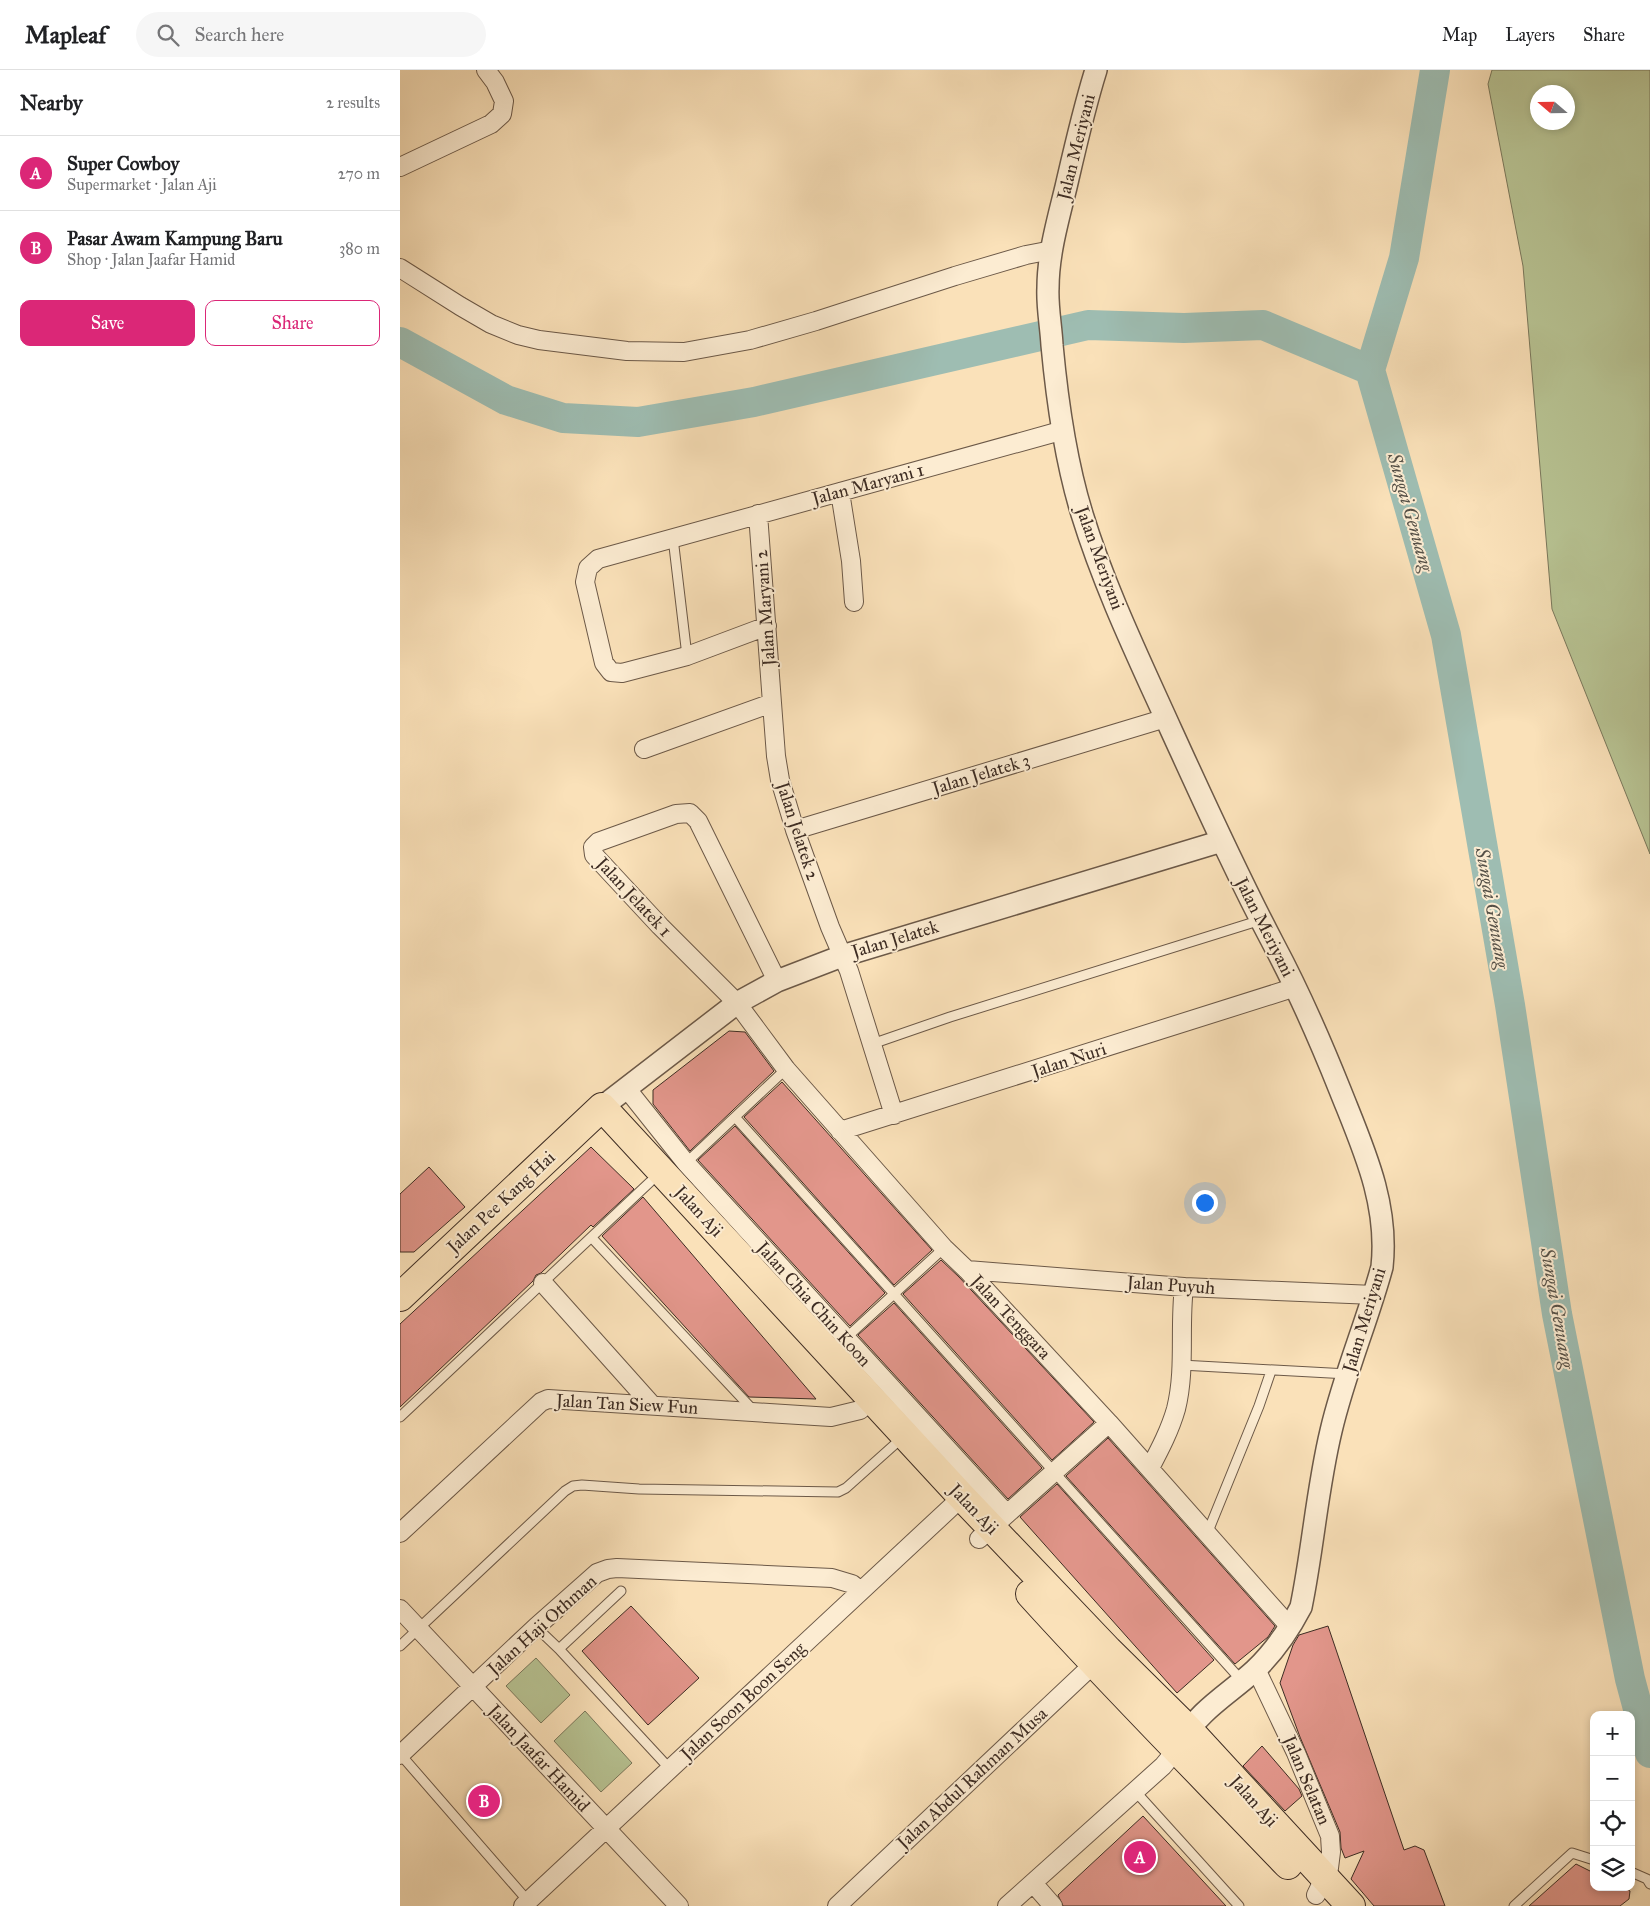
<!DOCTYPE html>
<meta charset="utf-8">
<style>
body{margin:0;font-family:"IM FELL Great Primer",serif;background:#f6f6f6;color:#202124}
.controls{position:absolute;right:15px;bottom:15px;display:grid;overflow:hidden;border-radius:10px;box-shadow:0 2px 8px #0003}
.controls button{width:45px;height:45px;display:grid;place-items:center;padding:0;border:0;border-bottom:1px solid #e0e0e0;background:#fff;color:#202124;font:25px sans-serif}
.compass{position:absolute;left:1130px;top:15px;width:45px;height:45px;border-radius:50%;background:#fff;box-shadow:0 2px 8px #0003;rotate:290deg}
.you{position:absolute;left:804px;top:1132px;width:18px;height:18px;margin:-12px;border:4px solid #fff;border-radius:50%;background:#1a73e8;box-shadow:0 0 0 8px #1a73e833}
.badge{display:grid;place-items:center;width:32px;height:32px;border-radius:50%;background:#db2777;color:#fff;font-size:16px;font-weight:700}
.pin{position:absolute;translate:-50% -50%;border:2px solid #fff;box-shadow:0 1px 5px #0006}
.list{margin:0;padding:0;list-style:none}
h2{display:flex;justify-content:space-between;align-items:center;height:65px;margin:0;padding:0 20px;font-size:21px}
h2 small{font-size:16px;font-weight:400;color:#757577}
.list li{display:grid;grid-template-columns:32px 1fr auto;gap:15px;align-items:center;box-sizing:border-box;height:75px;padding:0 20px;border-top:1px solid #e0e0e0}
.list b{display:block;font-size:19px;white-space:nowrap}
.list p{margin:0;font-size:16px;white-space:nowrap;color:#757577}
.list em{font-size:16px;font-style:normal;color:#757577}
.actions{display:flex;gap:10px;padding:15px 20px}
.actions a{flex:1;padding:11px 0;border:1px solid #db2777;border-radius:10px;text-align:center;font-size:18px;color:#db2777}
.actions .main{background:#db2777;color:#fff}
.icon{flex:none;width:28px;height:28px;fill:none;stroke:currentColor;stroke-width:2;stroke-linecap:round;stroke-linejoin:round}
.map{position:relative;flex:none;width:1250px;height:1836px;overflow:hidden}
header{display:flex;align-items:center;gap:30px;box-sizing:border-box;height:70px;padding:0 25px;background:#fff;border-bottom:1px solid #e0e0e0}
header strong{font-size:24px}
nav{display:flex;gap:28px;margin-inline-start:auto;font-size:18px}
.search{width:350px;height:45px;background:#f6f6f6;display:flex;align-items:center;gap:12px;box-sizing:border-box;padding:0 18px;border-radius:28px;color:#757577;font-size:19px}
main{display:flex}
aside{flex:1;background:#fff}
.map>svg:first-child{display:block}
</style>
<header>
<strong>Mapleaf</strong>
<div class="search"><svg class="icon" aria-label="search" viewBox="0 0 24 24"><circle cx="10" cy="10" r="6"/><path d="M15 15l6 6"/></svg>Search here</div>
<nav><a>Map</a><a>Layers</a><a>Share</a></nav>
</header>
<main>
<aside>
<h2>Nearby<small>2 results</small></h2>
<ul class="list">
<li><span class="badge">A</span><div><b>Super Cowboy</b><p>Supermarket · Jalan Aji</p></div><em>270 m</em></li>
<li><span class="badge">B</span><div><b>Pasar Awam Kampung Baru</b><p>Shop · Jalan Jaafar Hamid</p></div><em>380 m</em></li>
</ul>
<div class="actions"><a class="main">Save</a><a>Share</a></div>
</aside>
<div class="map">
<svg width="1250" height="1836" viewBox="0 0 1250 1836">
<rect width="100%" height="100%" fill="#fae1b9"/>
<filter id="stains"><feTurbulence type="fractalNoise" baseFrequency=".004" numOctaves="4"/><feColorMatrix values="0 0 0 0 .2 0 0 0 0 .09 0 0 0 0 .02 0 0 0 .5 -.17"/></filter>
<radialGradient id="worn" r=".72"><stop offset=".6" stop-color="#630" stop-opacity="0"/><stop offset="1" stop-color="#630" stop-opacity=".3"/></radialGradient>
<path fill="#b8c494" stroke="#7a785c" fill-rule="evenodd" d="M1092 0H1250V784L1152 539 1123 196 1088 14ZM1168 22V52H1138V22Z
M136 1588 170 1625 141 1653 106 1616Z
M185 1641 232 1693 201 1722 154 1671Z"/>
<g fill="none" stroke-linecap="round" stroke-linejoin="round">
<path stroke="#9ebdb2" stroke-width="30" d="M1035 0 1004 188 970 300 1046 565 1110 935 1157 1244 1230 1609 1250 1683
M0 272 106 330 163 348 238 352 354 332 688 255 784 258 863 255 970 300"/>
</g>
<path fill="#e2968b" stroke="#3d2c23" d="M329 961 345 962 374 1001 290 1081 253 1034V1020Z
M382 1012 532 1180 494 1215 344 1047Z
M335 1056 485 1223 450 1256 298 1090Z
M191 1077 234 1119 193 1157 191 1155 141 1203 136 1205 133 1211 0 1337V1254Z
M29 1097 65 1137 14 1182H0V1124Z
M243 1127 416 1329 349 1327 202 1166Z
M541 1190 559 1207 694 1352 652 1390 503 1224Z
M494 1233 642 1398 608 1429 458 1265Z
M708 1368 875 1556 868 1567 835 1594 666 1406Z
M657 1414 814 1590 777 1623 620 1447Z
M231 1536 299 1608 248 1655 182 1581Z
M928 1556 1004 1780 1015 1776 1024 1780 1045 1836H974L951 1809 964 1781 945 1788 941 1778 940 1762 900 1667 880 1613 893 1575 899 1565Z
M862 1676 899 1719 902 1726 885 1741 843 1696Z
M743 1746 826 1836H663L658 1825Z
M1176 1794 1194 1803V1817H1223L1230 1821 1229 1829 1220 1836H1129Z"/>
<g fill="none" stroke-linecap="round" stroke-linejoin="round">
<defs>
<path id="service" d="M273 468 287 586
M472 974 550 947 861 850
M335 1047 842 1611
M286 1093 386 999
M192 1168 354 1341
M446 1268 544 1178
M781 1295 948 1304
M0 1347 250 1112
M807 1464 859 1336 871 1301
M136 1557 159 1579 270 1699
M0 1576 165 1421 173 1416 182 1415 239 1419 438 1422 446 1418 503 1367
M159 1579 221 1521
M1 1685 128 1831
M735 1721 839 1836
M1231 1802 1247 1809 1250 1814
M1114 1836 1172 1783 1194 1790"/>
<path id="minor" d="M0 97 91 54 102 44 104 31 95 12 86 0
M0 198 60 236 91 254 118 265 139 270 227 281 284 282 350 270 416 251 555 206 626 185 652 180
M440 422 451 491 454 532
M358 444 372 633 376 686 380 710 395 760 430 857 449 901 494 1045
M367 556 287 586 222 603 211 602 204 593 185 512 188 498 198 489 664 360
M244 679 372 633
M395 760 766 648
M377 911 298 751 290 743 276 744 198 772 193 777 194 785 260 856 337 933 386 999 544 1178 567 1200 709 1353 890 1557
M227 1019 286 1093 607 1444
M440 1061 896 917
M567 1200 784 1217 974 1225
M143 1213 252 1335
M750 1398C760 1379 770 1360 776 1339 786 1299 779 1257 784 1217
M0 1463 141 1332 148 1329 431 1347 460 1340 472 1329
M579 1469 709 1353
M0 1539 279 1836
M856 1599 896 1683 930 1766 931 1782 929 1798 916 1825
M0 1685 136 1557 197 1503 208 1499 217 1498 432 1508 452 1514 461 1521
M633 1813 653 1836
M123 1836 562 1427
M437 1836 700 1588
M607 1836 763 1696 777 1679"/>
<path id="tertiary" d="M696 0C684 38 675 78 666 117 658 150 648 184 648 218 647 236 651 256 652 275 657 329 666 392 682 444 705 519 740 591 772 662 805 734 837 805 874 875 899 922 920 970 940 1020 963 1078 989 1133 982 1197 967 1252 944 1305 931 1361 917 1419 913 1479 901 1537 889 1560 874 1582 855 1600 829 1624 799 1640 781 1672
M202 1037 337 933 377 911 442 886 822 771"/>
<path id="primary" d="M0 1227 202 1037 562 1427 708 1580 788 1659 951 1836
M630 1524C714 1617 802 1705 888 1795"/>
</defs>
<use href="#service" stroke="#6c5948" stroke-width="11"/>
<use href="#minor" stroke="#6c5948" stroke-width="20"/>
<use href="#tertiary" stroke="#6c5948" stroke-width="24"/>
<use href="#primary" stroke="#3d2c23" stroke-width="30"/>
<use href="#service" stroke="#fcecd2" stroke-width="9"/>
<use href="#minor" stroke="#fcecd2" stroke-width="18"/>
<use href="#tertiary" stroke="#fcecd2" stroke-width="21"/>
<use href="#primary" stroke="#fae1b9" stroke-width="28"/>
</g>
<g text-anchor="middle" stroke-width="4" stroke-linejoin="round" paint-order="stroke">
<g font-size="18" fill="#3d2c23" stroke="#fcecd2">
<text transform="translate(676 77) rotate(-76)" y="6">Jalan Meriyani</text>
<text transform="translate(468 414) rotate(-15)" y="6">Jalan Maryani 1</text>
<text transform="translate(700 488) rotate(70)" y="6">Jalan Meriyani</text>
<text transform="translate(365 538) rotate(-94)" y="6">Jalan Maryani 2</text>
<text transform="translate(581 704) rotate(-17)" y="6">Jalan Jelatek 3</text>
<text transform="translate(398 761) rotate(72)" y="6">Jalan Jelatek 2</text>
<text transform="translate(234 827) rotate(47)" y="6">Jalan Jelatek 1</text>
<text transform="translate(865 857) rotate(63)" y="6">Jalan Meriyani</text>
<text transform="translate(495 869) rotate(-17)" y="6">Jalan Jelatek</text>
<text transform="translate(669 990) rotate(-18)" y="6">Jalan Nuri</text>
<text transform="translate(101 1132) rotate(-43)" y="6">Jalan Pee Kang Hai</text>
<text transform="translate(299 1141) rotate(47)" y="6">Jalan Aji</text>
<text transform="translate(771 1215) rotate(4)" y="6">Jalan Puyuh</text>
<text transform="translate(414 1234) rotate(48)" y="6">Jalan Chia Chin Koon</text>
<text transform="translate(611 1247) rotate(47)" y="6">Jalan Tenggara</text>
<text transform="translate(964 1250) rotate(-73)" y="6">Jalan Meriyani</text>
<text transform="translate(227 1334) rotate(3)" y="6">Jalan Tan Siew Fun</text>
<text transform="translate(574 1439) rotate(46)" y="6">Jalan Aji</text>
<text transform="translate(142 1555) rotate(-42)" y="6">Jalan Haji Othman</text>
<text transform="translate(343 1631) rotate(-43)" y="6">Jalan Soon Boon Seng</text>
<text transform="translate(139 1688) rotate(47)" y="6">Jalan Jaafar Hamid</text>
<text transform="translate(572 1708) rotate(-43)" y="6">Jalan Abdul Rahman Musa</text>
<text transform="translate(907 1710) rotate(67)" y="6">Jalan Selatan</text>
<text transform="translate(854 1731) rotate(48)" y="6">Jalan Aji</text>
</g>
<g font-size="19" font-style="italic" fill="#555047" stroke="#fcecd2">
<text transform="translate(1011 442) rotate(74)" y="7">Sungai Genuang</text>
<text transform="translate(1093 838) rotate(80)" y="7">Sungai Genuang</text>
<text transform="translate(1158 1238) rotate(80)" y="7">Sungai Genuang</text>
</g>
</g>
<rect width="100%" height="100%" filter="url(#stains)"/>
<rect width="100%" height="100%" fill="url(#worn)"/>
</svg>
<div class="controls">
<button>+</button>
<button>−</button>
<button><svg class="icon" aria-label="locate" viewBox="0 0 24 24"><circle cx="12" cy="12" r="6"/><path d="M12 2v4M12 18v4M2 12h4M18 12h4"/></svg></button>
<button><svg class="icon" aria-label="layers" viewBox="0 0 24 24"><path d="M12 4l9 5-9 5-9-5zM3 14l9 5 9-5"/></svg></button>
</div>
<svg class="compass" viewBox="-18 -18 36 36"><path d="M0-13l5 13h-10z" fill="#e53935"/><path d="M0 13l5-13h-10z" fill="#757577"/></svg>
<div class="you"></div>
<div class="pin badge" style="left:740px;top:1787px">A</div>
<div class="pin badge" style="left:84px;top:1731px">B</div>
</div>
</main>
